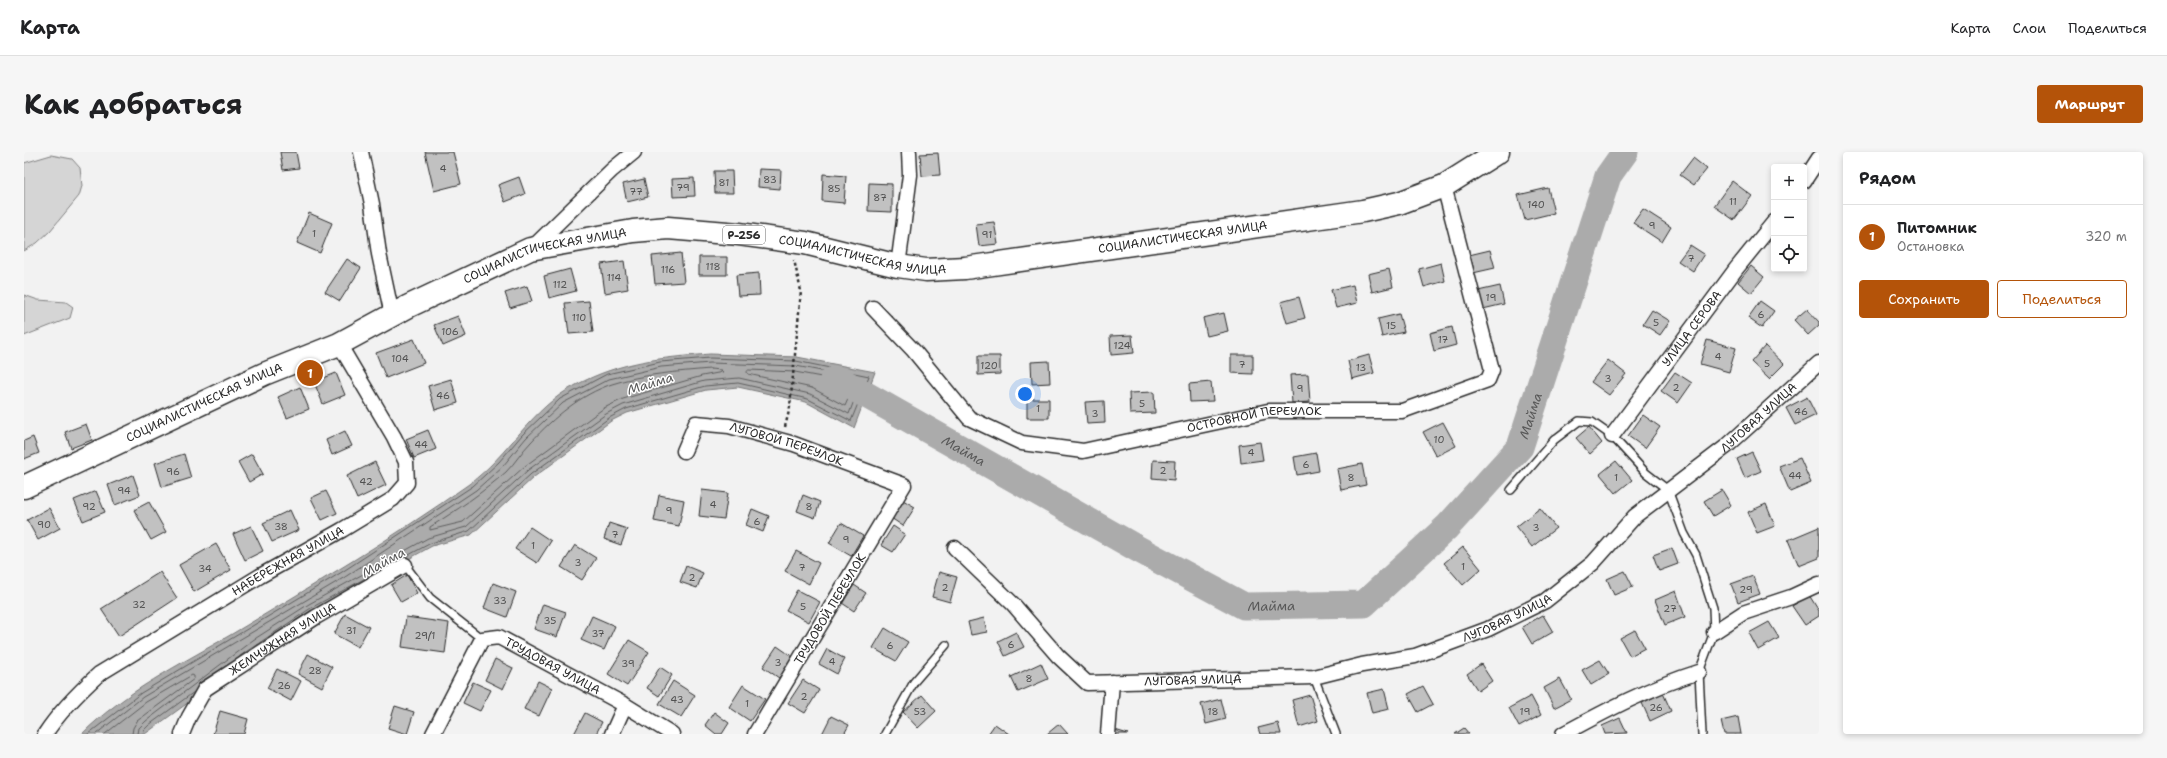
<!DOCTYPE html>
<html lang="ru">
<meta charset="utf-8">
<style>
body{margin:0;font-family:"Shantell Sans",sans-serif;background:#f6f6f6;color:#202124}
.controls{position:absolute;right:12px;top:12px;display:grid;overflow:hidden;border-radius:4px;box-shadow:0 2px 6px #0003}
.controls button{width:36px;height:36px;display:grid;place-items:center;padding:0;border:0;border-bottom:1px solid #e0e0e0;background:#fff;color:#202124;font:20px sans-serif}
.you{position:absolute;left:1001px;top:242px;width:14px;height:14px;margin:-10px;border:3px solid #fff;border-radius:50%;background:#1a73e8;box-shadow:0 0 0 6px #1a73e833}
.badge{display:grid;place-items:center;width:26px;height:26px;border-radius:50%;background:#b45309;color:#fff;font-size:13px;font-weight:700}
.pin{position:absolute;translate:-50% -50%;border:2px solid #fff;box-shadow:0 1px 4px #0006}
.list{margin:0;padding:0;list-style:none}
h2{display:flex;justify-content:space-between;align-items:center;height:52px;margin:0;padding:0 16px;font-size:17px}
h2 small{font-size:13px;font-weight:400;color:#757577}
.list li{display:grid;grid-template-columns:26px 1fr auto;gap:12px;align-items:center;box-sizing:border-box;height:64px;padding:0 16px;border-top:1px solid #e0e0e0}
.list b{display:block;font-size:15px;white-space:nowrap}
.list p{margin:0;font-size:13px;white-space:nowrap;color:#757577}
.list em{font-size:13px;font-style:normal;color:#757577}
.actions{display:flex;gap:8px;padding:12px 16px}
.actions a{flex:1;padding:9px 0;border:1px solid #b45309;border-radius:4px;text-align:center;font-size:14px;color:#b45309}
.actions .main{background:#b45309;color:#fff}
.icon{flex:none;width:22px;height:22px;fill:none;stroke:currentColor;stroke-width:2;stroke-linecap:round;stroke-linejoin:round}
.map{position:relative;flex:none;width:1795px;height:582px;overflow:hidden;border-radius:4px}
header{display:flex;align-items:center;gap:24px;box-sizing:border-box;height:56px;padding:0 20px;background:#fff;border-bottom:1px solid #e0e0e0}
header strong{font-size:19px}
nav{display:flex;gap:22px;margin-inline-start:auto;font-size:14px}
.intro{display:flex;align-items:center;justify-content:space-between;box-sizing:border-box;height:96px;padding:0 24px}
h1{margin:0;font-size:28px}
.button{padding:10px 18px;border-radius:4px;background:#b45309;color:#fff;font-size:14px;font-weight:700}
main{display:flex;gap:24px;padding:0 24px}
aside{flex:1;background:#fff;border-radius:4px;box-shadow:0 2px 6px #0003}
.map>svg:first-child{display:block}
</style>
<header>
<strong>Карта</strong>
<nav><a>Карта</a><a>Слои</a><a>Поделиться</a></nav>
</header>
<div class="intro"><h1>Как добраться</h1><a class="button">Маршрут</a></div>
<main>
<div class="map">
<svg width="1795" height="582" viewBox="0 0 1795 582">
<rect width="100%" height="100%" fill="#f2f2f2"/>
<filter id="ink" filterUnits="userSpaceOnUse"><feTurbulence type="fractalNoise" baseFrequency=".025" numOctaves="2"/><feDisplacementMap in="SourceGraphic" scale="8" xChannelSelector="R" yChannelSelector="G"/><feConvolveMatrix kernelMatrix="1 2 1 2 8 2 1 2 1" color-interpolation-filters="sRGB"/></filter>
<g filter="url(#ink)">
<path fill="#d5d5d5" stroke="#808080" d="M27 3 48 7 56 16 58 34 55 44 26 79 13 91 0 99V11Z
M0 143 14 148 42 150 49 155 46 166 0 184Z"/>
<path fill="#ababab" stroke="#787878" d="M686 202 773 205 851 220 830 276 782 250 714 235 682 238 603 261 587 269 510 325 447 383 408 394 289 460 121 582H58C100 540 157 512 208 482 288 434 369 386 445 332 485 303 507 256 552 233 598 209 635 206 686 202Z"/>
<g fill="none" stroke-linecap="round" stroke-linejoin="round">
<path stroke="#5e5e5e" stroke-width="1" d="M686 217 697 218 699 220 678 224 599 247 580 256 501 314 439 370 406 378V375C433 358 458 341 482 320 491 311 498 299 507 290 530 265 556 243 588 232 619 222 653 220 686 217Z
M725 218 771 220 829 231 830 233 821 254 788 236 724 222 723 220Z
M216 504 287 456 349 422
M64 582 117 541 318 420 449 334 475 310 498 283 536 247 583 222 636 210 686 206 772 209 845 224 827 269 784 247 714 231 681 234 602 257 585 266 507 322 445 379 407 391 381 405
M72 582 119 545 321 425 452 338 479 314 502 286 539 251 585 227 637 215 686 211 772 214 838 227 825 262 786 242 715 226 680 229 599 253 582 262 504 318 442 375 404 386 285 452 229 488 122 569 115 576 114 582
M81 582 122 550 168 523 170 524V527L113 569 109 576 108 582
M119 582 120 578 125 573 170 540"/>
<path stroke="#ababab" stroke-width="27" id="s1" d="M809 228 821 231 1114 397 1220 454 1340 452 1423 375 1496 295 1584 24 1601 0"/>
</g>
<path fill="#c1c1c1" stroke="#2b2b2b" d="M256 0H272L275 16 259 18Z
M401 0H429L437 32 410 39Z
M914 1 916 23 898 24 896 2Z
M1669 6 1683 17 1670 33 1656 23Z
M735 17 757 18 756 37 734 35Z
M690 19H708L709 41H691Z
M799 22 822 24 820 51 798 49Z
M495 25 501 42 481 50 474 33Z
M670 26 671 44 649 45 648 27Z
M620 27 624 45 603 50 599 32Z
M1708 29 1728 44 1710 68 1690 54Z
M845 31 868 32V60L844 59Z
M1524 36 1530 61 1501 68 1494 43Z
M1619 57 1647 75 1638 90 1609 71Z
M285 61 308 71 296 101 273 91Z
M970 70 974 92 955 94 952 72Z
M1666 93 1680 102 1669 119 1654 109Z
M1466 98 1471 116 1449 121 1445 103Z
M657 101 660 130 631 132 628 104Z
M675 105H703V123H675Z
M323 107 337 116 316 149 301 140Z
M600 109 604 137 581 141 577 112Z
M1417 111 1421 129 1400 135 1395 117Z
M1727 114 1740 125 1727 141 1714 130Z
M546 117 552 139 525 146 520 124Z
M1365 117 1369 135 1348 140 1344 122Z
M735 121 736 143 714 144 712 123Z
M1329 133 1333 151 1312 156 1307 138Z
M503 134 508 149 486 156 481 141Z
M1476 134 1480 152 1459 157 1454 139Z
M1275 145 1281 166 1263 171 1257 150Z
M565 149 569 180 545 182 541 151Z
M1736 149 1750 159 1738 176 1724 166Z
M1783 157 1795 170V173L1784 183 1770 168Z
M1628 158 1646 169 1636 183 1619 172Z
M1200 161 1204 179 1183 184 1179 166Z
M1375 162 1380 180 1358 185 1354 167Z
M434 164 442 184 419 194 410 173Z
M1428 175 1432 193 1410 199 1406 181Z
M1108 183 1110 201 1087 203 1086 184Z
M390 187 400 211 362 226 352 201Z
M1683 188 1712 196 1705 220 1676 212Z
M1741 194 1760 212 1745 227 1727 210Z
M1207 203H1229V222L1207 221Z
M1345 203 1350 221 1328 227 1324 209Z
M954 204H976V222L954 223Z
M1584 208 1602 222 1585 243 1567 230Z
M1025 209 1026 231 1008 232 1007 210Z
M1651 220 1668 231 1654 251 1637 239Z
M312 221 321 243 299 252 290 230Z
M1284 222 1286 250 1268 251 1266 223Z
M427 227 434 251 411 258 404 234Z
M1187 230 1189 249 1166 250 1165 232Z
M276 235 285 257 263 266 254 245Z
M1130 240 1131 261 1106 262 1105 241Z
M1783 245 1792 263 1771 273 1762 256Z
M1003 247H1025V266H1003Z
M1080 249 1081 271 1063 272 1061 250Z
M1619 263 1636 275 1621 296 1604 284Z
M1419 270 1432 294 1412 304 1399 280Z
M62 272 68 288 47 296 41 280Z
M1565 275 1578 291 1566 302 1552 286Z
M404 278 412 297 390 306 382 287Z
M321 279 328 294 308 303 302 288Z
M9 285 15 301 0 307V289Z
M1236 290 1239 308 1217 311 1215 293Z
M1728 300 1737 319 1721 326 1713 307Z
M1292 301 1295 319 1273 323 1270 305Z
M160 302 167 326 138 335 131 311Z
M228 302 239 322 225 330 214 310Z
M1776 306 1787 331 1766 340 1755 314Z
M1129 308 1151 309 1150 328 1128 326Z
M1592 309 1608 328 1592 341 1576 322Z
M351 310 362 333 333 347 323 324Z
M1338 312 1342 333 1317 338 1313 317Z
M109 323 116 343 91 353 84 333Z
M678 338 704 341 700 367 675 364Z
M1698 338 1707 353 1689 364 1680 349Z
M72 339 81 360 59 369 50 348Z
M302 339 313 361 298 368 287 346Z
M635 343 660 348 655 374 630 369Z
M779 343 796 350 791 366 773 359Z
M879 348 891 355 879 374 867 366Z
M125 350 142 380 127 388 110 358Z
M1742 352 1751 374 1733 381 1724 360Z
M25 356 36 376 14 388 3 368Z
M1516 356 1532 376 1508 395 1492 375Z
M728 357 745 364 739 380 722 373Z
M266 358 275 378 248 390 239 371Z
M585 371 603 377 597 393 580 387Z
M817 371 839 384 827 404 805 391Z
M227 374 239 399 221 408 209 382Z
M869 374 881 382 869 400 857 393Z
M506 375 527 389 513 411 491 397Z
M1795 375V406L1775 414 1764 388Z
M192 392 207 418 170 440 155 413Z
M551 393 572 406 558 428 537 415Z
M1439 395 1457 417 1439 433 1420 411Z
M1648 396 1654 412 1635 419 1629 403Z
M772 399 795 411 785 432 761 419Z
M662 414 679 421 673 436 656 430Z
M1601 419 1609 435 1590 443 1583 427Z
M136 420 153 446 95 484 77 457Z
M915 420 933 425 926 450 908 445Z
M383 423 393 441 377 450 367 433Z
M1729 424 1736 442 1714 450 1707 432Z
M469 431 492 440 483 465 460 456Z
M830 433 842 441 830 459 818 451Z
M773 438 796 450 785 470 762 458Z
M1652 439 1661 465 1641 473 1631 448Z
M1785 443 1795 459V464L1781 473 1768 454Z
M519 452 542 460 533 485 510 477Z
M321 462 345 475 334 495 310 482Z
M1519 463 1529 480 1508 492 1498 475Z
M568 464 591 474 580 498 557 488Z
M382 465 425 471 421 501 378 495Z
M960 466 963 480 947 483 944 470Z
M1745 470 1755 486 1734 498 1725 481Z
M861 476 884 490 872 509 849 496Z
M1611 478 1621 496 1606 504 1596 486Z
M992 480 1000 495 981 504 974 489Z
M605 488 625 500 603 534 584 522Z
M753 494 769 505 755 526 739 515Z
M803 497 821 507 813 522 795 512Z
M284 502 308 515 298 535 274 522Z
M471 507 489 516 479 537 461 528Z
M1576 508 1585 522 1567 533 1558 518Z
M1017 511 1024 527 994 540 987 525Z
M1457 512 1468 529 1454 539 1443 522Z
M636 515 648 523 635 544 623 536Z
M253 517 277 529 267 549 243 536Z
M1536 527 1547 547 1530 556 1520 536Z
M779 528 795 538 781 561 764 551Z
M514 529 528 536 515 564 500 557Z
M649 529 671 543 657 565 635 552Z
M449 530 467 538 456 559 439 551Z
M719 533 741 547 726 569 705 555Z
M1399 534 1409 552 1394 560 1384 542Z
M1360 537 1365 557 1348 561 1343 541Z
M1639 541 1647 559 1626 569 1618 551Z
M898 543 912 559 894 576 879 560Z
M1286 543 1294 569 1275 575 1268 548Z
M1507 544 1517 563 1495 575 1485 556Z
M1197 547 1202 567 1182 572 1177 552Z
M371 554 390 560 383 582 364 576Z
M196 559 224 567 220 582H189Z
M690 560 705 571 698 582H692L681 573Z
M561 561 578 570 572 582H550Z
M807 564 825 573 820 582H798Z
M1714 565 1717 582H1700L1697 569Z
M1596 566 1603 581 1581 582 1578 574Z
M1254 571 1257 582H1236L1234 576Z
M971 572 985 582H964Z
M1035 572 1044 582H1023Z
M1440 576 1445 582H1431Z
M1091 578 1104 582H1089Z"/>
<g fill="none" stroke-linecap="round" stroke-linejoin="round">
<defs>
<path id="lane" d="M1487 338 1530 288 1555 269 1568 270 1588 284 1622 321 1644 338 1660 381 1672 403 1689 456 1690 480 1675 520 1678 582
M381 413 406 446 458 487
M1290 525 1312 582
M861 582 890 530 922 493"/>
<g id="street">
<path d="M337 0 348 52 355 102 368 163"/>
<path d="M1780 29 1795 6"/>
<path d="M507 97 588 18 610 0"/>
<path d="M874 114 886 23 885 0"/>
<path id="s2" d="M849 156 890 199 945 266 998 291 1059 299 1244 259H1378L1464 228 1468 218 1420 34"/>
<path id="s3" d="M1588 284 1712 117 1750 70"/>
<path id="s4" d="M660 299 672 271 705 274 770 292 880 333 731 582"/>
<path id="s5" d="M931 396 989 452 1034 504 1063 531 1290 525 1338 513 1391 504 1464 477 1521 449 1569 411 1611 364 1703 294 1795 211"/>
<path d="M1690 480 1719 461 1767 445 1795 432"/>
<path id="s6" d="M21 582C36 559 54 541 75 522L236 424 318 378 369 347 383 331 382 310 370 285 315 192"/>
<path id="s7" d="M158 582 165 565 181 537 292 465 381 413"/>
<path id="s8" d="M409 582 458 487 475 485 601 553 648 582"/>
<path d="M588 582 601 553"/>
<path d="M1084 582 1088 530"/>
<path d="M1539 582C1583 558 1627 535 1675 520"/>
</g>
<g id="primary">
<path id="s9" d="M0 335 240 222 315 192 385 154 506 97 609 79 644 76 715 82 781 91 874 114 902 118 941 116 1339 59 1375 51 1420 34 1474 0"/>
</g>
</defs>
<use href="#lane" stroke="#2b2b2b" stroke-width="10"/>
<use href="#street" stroke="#2b2b2b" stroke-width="17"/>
<use href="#primary" stroke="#2b2b2b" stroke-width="25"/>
<path stroke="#2b2b2b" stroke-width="2.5" stroke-dasharray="3 3" stroke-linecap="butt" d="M761 275 766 255 777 139 770 108"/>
<use href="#lane" stroke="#fff" stroke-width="7"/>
<use href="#street" stroke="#fff" stroke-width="14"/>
<use href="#primary" stroke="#fff" stroke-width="22"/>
</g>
</g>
<g text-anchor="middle" stroke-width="3" stroke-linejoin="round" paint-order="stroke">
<g font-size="10" fill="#505050">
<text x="419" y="20">4</text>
<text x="746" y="31">83</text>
<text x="700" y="34">81</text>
<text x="659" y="39">79</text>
<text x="810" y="40">85</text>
<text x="612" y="43">77</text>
<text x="856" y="49">87</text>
<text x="1709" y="53">11</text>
<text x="1512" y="56">140</text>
<text x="1628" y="77">9</text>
<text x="290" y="85">1</text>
<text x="963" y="86">91</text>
<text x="1667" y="110">7</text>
<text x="689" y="118">118</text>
<text x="644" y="121">116</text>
<text x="590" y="129">114</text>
<text x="536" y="136">112</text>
<text x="1467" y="149">19</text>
<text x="1737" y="166">6</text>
<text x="555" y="169">110</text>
<text x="1632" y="174">5</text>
<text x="1367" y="177">15</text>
<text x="426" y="183">106</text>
<text x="1419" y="191">17</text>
<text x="1098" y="197">124</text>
<text x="1694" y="208">4</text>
<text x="376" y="210">104</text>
<text x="1743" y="215">5</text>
<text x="1218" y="216">7</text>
<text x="965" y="217">120</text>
<text x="1337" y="219">13</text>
<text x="1584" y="230">3</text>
<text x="1652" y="239">2</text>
<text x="1276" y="240">9</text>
<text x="419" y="247">46</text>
<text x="1118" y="255">5</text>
<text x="1014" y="260">1</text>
<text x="1777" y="263">46</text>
<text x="1071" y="265">3</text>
<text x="1415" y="291">10</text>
<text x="397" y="296">44</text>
<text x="1227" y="304">4</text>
<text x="1282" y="316">6</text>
<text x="1139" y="322">2</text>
<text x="149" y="323">96</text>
<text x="1771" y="327">44</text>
<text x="1327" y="329">8</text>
<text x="1592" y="329">1</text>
<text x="342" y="333">42</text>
<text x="100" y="342">94</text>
<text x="689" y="356">4</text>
<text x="65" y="358">92</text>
<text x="785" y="358">8</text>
<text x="645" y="362">9</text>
<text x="733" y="373">6</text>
<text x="20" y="376">90</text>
<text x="257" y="378">38</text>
<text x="1512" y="379">3</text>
<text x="591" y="386">7</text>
<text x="822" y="391">9</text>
<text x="509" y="397">1</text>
<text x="554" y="414">3</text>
<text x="1439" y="418">1</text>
<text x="778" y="419">7</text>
<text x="181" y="420">34</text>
<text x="668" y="429">2</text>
<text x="921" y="439">2</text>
<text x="1722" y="441">29</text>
<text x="476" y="452">33</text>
<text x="115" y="456">32</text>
<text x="779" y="458">5</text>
<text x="1646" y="460">27</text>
<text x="526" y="472">35</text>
<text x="327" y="482">31</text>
<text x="574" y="485">37</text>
<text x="401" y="487">29/1</text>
<text x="987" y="496">6</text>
<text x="866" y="497">6</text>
<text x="808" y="513">4</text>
<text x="754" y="514">3</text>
<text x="604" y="515">39</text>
<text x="291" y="522">28</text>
<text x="1005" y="530">8</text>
<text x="260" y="537">26</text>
<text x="780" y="548">2</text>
<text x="653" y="551">43</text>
<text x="723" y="555">1</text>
<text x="1632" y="559">26</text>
<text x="896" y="563">53</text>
<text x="1189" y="563">18</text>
<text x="1501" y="563">19</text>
</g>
<rect fill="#fff" stroke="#6b6b6b" stroke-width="1" x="699" y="74" width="42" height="18" rx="3"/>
<g font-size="11" font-weight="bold" fill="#2b2b2b">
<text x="720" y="87">Р-256</text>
</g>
<g font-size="12" fill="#2b2b2b" stroke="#fff">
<text dy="4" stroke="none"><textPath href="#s9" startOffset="1220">СОЦИАЛИСТИЧЕСКАЯ УЛИЦА</textPath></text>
<text dy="4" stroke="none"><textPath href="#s9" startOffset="896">СОЦИАЛИСТИЧЕСКАЯ УЛИЦА</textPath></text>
<text dy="4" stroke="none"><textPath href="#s9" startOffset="572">СОЦИАЛИСТИЧЕСКАЯ УЛИЦА</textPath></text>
<text dy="4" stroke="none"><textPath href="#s3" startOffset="134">УЛИЦА СЕРОВА</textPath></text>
<text dy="4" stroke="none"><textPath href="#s9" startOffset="199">СОЦИАЛИСТИЧЕСКАЯ УЛИЦА</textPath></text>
<text dy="4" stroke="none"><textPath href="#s5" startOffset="943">ЛУГОВАЯ УЛИЦА</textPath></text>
<text dy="4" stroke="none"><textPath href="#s2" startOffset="441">ОСТРОВНОЙ ПЕРЕУЛОК</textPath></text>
<text dy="4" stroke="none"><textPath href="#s4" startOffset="124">ЛУГОВОЙ ПЕРЕУЛОК</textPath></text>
<text dy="4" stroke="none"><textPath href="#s6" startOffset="301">НАБЕРЕЖНАЯ УЛИЦА</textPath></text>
<text transform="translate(806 457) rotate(-59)" y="4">ТРУДОВОЙ ПЕРЕУЛОК</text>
<text dy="4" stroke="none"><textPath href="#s5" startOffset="619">ЛУГОВАЯ УЛИЦА</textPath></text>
<text dy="4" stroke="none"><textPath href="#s7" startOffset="143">ЖЕМЧУЖНАЯ УЛИЦА</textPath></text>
<text dy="4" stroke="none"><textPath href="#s8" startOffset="185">ТРУДОВАЯ УЛИЦА</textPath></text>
<text dy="4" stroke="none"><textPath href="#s5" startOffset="295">ЛУГОВАЯ УЛИЦА</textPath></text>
</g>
<g font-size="13" font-style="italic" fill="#585858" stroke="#fff">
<text transform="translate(626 231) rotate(-17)" y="5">Майма</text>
<text dy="5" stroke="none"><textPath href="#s1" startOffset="844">Майма</textPath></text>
<text dy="5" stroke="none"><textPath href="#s1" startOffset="149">Майма</textPath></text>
<text transform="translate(359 410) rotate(-29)" y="5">Майма</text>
<text dy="5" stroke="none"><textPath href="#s1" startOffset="497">Майма</textPath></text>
</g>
</g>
</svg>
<div class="controls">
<button>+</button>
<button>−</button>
<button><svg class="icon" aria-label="locate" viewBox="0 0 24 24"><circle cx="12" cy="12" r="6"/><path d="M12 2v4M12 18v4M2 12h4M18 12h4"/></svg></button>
</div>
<div class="you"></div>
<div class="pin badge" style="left:286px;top:221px">1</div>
</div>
<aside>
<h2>Рядом<small></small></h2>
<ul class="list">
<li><span class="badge">1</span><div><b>Питомник</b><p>Остановка</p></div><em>320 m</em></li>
</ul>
<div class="actions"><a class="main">Сохранить</a><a>Поделиться</a></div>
</aside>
</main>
